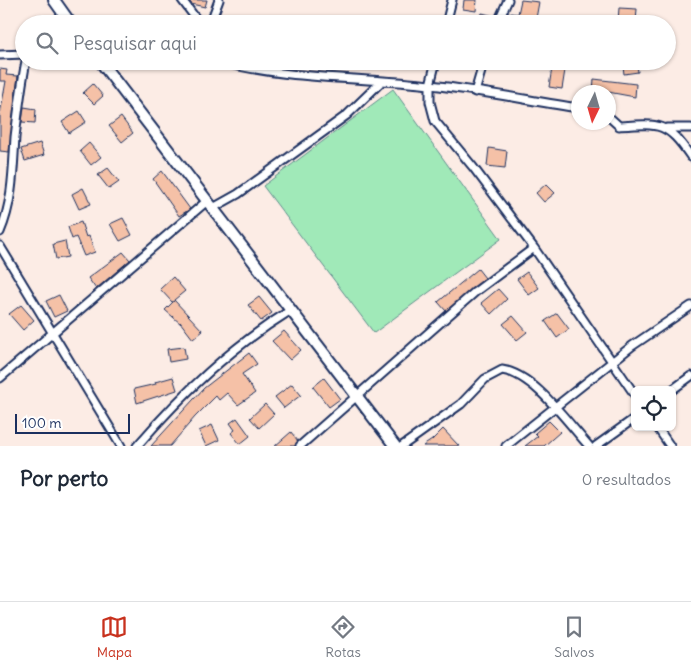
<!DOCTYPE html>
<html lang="pt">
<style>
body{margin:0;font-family:Delius,sans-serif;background:#f6f6f7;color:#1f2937}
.controls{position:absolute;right:15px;bottom:15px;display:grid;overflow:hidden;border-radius:8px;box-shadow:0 1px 4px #0004}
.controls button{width:45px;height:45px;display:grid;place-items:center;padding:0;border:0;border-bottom:1px solid #e0e1e3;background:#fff;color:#1f2937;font:25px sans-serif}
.compass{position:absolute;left:571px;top:85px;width:45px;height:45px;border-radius:50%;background:#fff;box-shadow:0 1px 4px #0004;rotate:185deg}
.scale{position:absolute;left:15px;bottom:12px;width:115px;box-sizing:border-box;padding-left:5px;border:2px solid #1b2f5e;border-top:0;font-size:14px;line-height:18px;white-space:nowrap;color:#1b2f5e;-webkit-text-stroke:4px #fff;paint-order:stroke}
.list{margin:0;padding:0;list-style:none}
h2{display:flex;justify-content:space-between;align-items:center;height:65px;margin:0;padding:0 20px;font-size:21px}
h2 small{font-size:16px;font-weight:400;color:#747a83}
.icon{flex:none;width:28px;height:28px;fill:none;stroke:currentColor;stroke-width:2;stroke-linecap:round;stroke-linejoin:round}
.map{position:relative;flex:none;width:691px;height:446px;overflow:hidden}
.search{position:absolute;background:#fff;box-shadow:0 1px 4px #0004;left:15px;right:15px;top:15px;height:55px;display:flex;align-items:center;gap:12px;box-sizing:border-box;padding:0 18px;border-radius:28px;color:#747a83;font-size:19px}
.sheet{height:155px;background:#fff}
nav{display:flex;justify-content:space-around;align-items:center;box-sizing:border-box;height:70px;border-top:1px solid #e0e1e3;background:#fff;font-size:14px;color:#747a83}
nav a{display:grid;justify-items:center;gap:2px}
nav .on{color:#c8321e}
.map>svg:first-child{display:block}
</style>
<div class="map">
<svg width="691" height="446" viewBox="0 0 691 446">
<rect width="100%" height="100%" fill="#fcece5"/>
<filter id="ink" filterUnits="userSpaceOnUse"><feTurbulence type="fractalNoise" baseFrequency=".02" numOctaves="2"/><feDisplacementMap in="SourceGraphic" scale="10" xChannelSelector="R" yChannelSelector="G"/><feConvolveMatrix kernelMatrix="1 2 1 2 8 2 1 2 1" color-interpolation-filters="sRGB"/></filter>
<g filter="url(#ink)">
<path fill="#a0e9b8" stroke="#5e8c8b" d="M393 89 501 239 374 333 263 186Z"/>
<path fill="#f5c1a7" stroke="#1b2f5e" d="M189 0H207L205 7 191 4Z
M464 0H477L476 11 463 9Z
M521 0 539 2 535 24H508L509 13 518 14Z
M619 8 637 9 636 22 618 21Z
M482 13 494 16 492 24H479Z
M637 65 638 72 624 74 623 66Z
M552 68 565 70 562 89 549 87Z
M0 69 7 70 6 75 18 76 9 152 0 151V115L6 81H0Z
M594 79 636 84 635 97 608 92H593Z
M93 84 103 96 94 104 83 93Z
M24 107 36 109 35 123 22 122Z
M79 111 86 122 69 133 62 122Z
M121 117 133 133 122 142 109 126Z
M40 143 44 155 25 161 21 149Z
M89 143 101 157 91 165 80 151Z
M489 148 507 151 505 168 487 166Z
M108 168 119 182 109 189 98 175Z
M162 171 190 209 179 216 153 179Z
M546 184 555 193 544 202 536 193Z
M83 188 91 204 79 209 72 194Z
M123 218 132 235 120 241 110 224Z
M81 222 86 237 89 236 95 252 84 256 76 237 72 239 68 227Z
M65 241 68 257 56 259 53 244Z
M123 252 130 260 96 289 88 278Z
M478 269 485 278 446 311 438 302Z
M527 272 539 288 529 295 517 279Z
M173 277 185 291 174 300 203 331 193 339 180 322 181 324 165 310 174 301 172 302 160 289Z
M498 289 507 299 491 314 481 303Z
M59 295 67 311 54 317 46 301Z
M259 297 272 313 261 321 248 305Z
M21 305 34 320 23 330 9 314Z
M557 313 569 329 557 338 545 321Z
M513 316 527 332 517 340 503 324Z
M284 331 301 350 290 360 272 341Z
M184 347 186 359 169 362 167 349Z
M249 353 257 364 242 374 255 393 238 405 227 393 219 400 216 396 195 417 170 446H151L204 388Z
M173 377 177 390 137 403 134 389 156 384 155 382Z
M324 378 340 399 329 407 313 387Z
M292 384 301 395 284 408 275 397Z
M265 404 274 414 259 428 250 418Z
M237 418 250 436 240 444 231 433 235 430 230 423Z
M549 421 560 432 544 446H525L538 436 535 433Z
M212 425 219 440 206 446 199 431Z
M443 429 459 446H423L432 440Z
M291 432 298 441 295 446H275Z"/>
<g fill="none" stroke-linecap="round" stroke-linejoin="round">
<defs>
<path id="minor" d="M182 0 200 24
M210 24 219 0
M446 24 452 0
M497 24 508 0
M0 55 24 54
M218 61C285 79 352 77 421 84 474 89 526 100 578 108
M436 61 430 85V102L435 121 473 167 534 248 635 395
M475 92 484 61
M608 116 619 126C660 123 667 122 691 157
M667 128H691
M213 208 238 194 347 115 381 82
M0 232C13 202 13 169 15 137 18 112 21 87 26 61
M0 246 121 446
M0 378 207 201
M672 390 691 376
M657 427 670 446
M137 446C183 393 231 347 291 310
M300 446 475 292 534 248
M402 446 461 404 485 379 502 370C534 374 567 422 589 446
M506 446 632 346 691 306
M596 446 635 418"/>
<path id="secondary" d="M54 0 71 24
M100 61 395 446"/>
</defs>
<use href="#minor" stroke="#1b2f5e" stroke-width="11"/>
<use href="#secondary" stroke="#1b2f5e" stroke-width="14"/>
<use href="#minor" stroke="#fff" stroke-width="7"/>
<use href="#secondary" stroke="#fff" stroke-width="10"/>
</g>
</g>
</svg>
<div class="controls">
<button><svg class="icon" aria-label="locate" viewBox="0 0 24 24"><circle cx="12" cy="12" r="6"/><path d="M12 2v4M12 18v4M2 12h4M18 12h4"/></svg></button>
</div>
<svg class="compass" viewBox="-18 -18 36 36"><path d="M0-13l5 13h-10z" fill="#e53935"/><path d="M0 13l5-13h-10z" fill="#747a83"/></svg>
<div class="scale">100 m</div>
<div class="search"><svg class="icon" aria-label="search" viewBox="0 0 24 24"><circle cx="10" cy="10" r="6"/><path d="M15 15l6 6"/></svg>Pesquisar aqui</div>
</div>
<section class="sheet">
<h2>Por perto<small>0 resultados</small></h2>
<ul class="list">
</ul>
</section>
<nav>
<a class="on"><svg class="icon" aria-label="map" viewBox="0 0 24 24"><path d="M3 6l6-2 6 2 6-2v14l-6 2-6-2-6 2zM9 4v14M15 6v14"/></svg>Mapa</a>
<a><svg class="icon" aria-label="directions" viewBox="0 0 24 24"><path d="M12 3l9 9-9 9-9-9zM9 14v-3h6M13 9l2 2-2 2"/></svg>Rotas</a>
<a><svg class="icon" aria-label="saved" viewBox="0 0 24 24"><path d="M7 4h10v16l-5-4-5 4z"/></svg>Salvos</a>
</nav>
